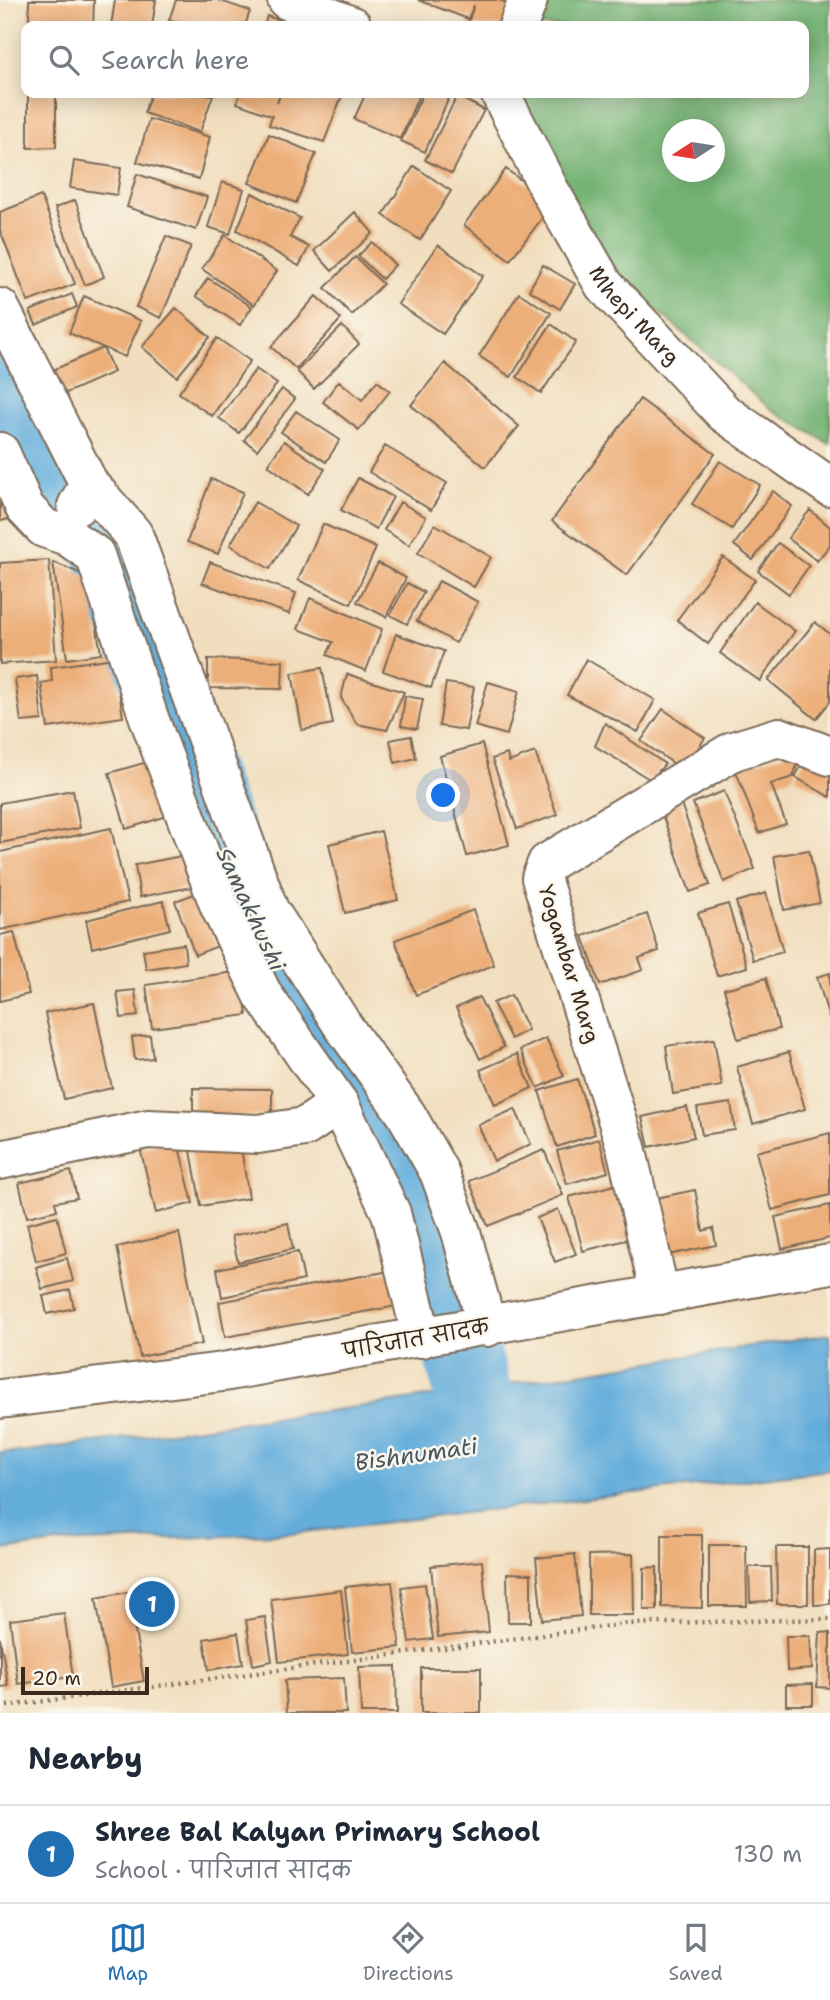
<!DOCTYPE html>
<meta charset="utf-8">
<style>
body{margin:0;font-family:"Shantell Sans","Playpen Sans Deva",sans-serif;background:#f2f2f3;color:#1f2937}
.compass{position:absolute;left:662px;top:119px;width:63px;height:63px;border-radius:50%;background:#fff;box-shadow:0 4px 18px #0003;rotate:258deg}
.scale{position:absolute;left:21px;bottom:18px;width:128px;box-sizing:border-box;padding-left:7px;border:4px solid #3b2a1e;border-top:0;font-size:19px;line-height:24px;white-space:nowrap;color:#3b2a1e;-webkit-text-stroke:5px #fbf7ec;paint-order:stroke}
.you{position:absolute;left:444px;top:796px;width:24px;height:24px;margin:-18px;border:5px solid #fff;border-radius:50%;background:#1a73e8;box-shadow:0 0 0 10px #1a73e833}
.badge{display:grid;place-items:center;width:46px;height:46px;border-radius:50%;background:#1f6fb2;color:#fff;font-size:23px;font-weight:700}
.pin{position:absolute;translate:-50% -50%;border:4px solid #fff;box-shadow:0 2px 7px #0006}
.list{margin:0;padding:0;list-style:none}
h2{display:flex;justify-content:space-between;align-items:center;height:91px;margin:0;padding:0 28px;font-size:30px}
h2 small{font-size:23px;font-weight:400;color:#747a83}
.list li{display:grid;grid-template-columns:46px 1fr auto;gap:21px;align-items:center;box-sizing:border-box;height:98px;padding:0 28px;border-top:2px solid #e0e1e3}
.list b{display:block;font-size:26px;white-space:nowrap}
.list p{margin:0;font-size:23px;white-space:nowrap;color:#747a83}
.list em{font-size:23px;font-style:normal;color:#747a83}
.icon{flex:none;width:38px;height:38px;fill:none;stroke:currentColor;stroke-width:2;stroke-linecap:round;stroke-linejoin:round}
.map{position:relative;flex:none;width:830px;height:1713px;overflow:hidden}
.search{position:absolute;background:#fff;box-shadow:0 4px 18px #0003;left:21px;right:21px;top:21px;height:77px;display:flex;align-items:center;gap:18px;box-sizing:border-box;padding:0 24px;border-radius:14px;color:#747a83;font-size:26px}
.sheet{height:189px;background:#fff}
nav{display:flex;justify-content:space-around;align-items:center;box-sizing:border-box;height:98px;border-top:2px solid #e0e1e3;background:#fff;font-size:19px;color:#747a83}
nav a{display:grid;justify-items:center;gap:4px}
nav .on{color:#1f6fb2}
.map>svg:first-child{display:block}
</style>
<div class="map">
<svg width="830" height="1713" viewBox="0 0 830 1713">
<rect width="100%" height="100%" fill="#fbf7ec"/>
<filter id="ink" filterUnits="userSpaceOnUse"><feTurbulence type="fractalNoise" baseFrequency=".0143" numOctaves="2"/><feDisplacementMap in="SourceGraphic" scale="14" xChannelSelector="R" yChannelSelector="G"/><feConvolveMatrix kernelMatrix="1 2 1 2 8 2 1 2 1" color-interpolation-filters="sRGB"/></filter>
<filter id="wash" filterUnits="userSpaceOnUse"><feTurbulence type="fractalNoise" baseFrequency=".00686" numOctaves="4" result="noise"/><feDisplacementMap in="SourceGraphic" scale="28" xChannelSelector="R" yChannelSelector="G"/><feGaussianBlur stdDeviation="1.57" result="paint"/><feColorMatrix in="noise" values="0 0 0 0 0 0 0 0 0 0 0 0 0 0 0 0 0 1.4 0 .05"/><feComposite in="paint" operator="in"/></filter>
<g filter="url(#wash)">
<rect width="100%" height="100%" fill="#f1debe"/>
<path fill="#73b273" stroke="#576e48" stroke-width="2" fill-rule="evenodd" d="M542 0H830V444L769 408 627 284 552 188 519 93H804V26H534ZM672 130H714V172H672Z"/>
<path fill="#63addb" stroke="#4f6c7c" stroke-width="2" d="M830 1334V1470L296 1533 59 1543 0 1550V1452H20L380 1404Z"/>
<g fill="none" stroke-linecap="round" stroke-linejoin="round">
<path stroke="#63addb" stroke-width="77" d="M0 383 38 475 107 541 234 880 271 963 347 1069 415 1182 487 1444"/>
</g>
<g id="blocks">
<path fill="#edaf79" d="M29 0H94L93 26H29Z
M115 0H156L152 26H111Z
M176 0H218L250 11 245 26H188L169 20Z
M418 0H499L510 4 503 26H467L474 5 468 19Z
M267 16 297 26H264Z
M28 93H56V147L28 148Z
M151 93 213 95 200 132 144 113Z
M240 93H280L277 103 281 93H343L324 142 269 125 272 116 237 103Z
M366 93H420L400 139 354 119Z
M423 93H451L425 152 401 141Z
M457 96 484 110 452 174 425 160Z
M149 119 210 137 199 179 137 162Z
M269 134 316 154 296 203 249 183Z
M74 161 121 168 117 195 70 188Z
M414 166 451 191 420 240 383 215Z
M506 169 553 204 510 260 464 225Z
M137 174 207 197 196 230 127 207Z
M222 182 244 189 230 234 208 227Z
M252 193 300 218 290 237 309 247 299 266 237 230Z
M41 196 75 284 28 302 0 230V212Z
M75 200 104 277 85 285 55 208Z
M355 212 373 233 332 271 314 251Z
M225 235 277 271 254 305 202 269Z
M166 236 191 246 161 318 136 307Z
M372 242 395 265 382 279 358 256Z
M438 245 483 276 443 334 398 304Z
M355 257 383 284 352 315 325 288Z
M543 265 575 284 560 309 529 290Z
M208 278 252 307 240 325 196 296Z
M519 293 551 313 511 377 479 356Z
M72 294 77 307 36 325 30 311Z
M84 296 141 321 125 357 69 333Z
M316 296 341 319 296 369 271 347Z
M176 308 210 337 177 377 142 347Z
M551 324 576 342 541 393 517 377Z
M342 326 359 344 314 389 297 371Z
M217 338 250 361 212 416 179 393Z
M103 348 114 372 64 394 53 370Z
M445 363 519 426 485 467 411 405Z
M256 369 277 384 239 433 219 418Z
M339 381 362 400 377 381 390 391 359 430 323 402Z
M282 389 295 399 257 450 244 440Z
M640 399 715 454 627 575 552 521Z
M296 411 340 440 326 462 281 432Z
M284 441 325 469 308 494 268 465Z
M385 446 447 483 431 510 369 472Z
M720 461 760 485 732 529 692 504Z
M358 478 393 497 376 529 341 510Z
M211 479 243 492 218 554 187 542Z
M0 489 15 518 0 521Z
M773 491 792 506 753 560 734 545Z
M255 502 296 526 270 569 230 545Z
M400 502 426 517 409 545 384 530Z
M810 510 830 527V545L817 561 788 538Z
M323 524 376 548 351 604 298 580Z
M435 524 491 557 474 587 418 553Z
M778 543 809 566 789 594 758 571Z
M723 557 755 580 708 644 677 620Z
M49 560 56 660 0 664V563Z
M53 562 89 577 101 654 67 659Z
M210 562 296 593 289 614 202 583Z
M378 563 406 578 386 617 357 602Z
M439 581 478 602 456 643 417 621Z
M407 583 424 592 407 624 390 615Z
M310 598 382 629 366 671 327 655 333 642 298 629Z
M755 602 795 631 760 681 720 653Z
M815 622 830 634V702L816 719 768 680Z
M396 634 444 651 431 688 383 671Z
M114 658 123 717 48 728 41 683 52 681 51 667Z
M208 659 283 661 282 689 208 688Z
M586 659 655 700 638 732 567 695Z
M322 668 333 724 302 730 292 673Z
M347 674 404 692 387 730 357 724 341 698Z
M37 676 42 720 21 722 15 679Z
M488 682 519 691 507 735 475 726Z
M446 683 474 687 466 730 439 726Z
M405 696 423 699 417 729 401 726Z
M663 709 705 738 683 770 641 741Z
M605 723 665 764 651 780 595 746Z
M411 736 416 758 395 763 390 740Z
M482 744 509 845 467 856 440 756Z
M802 750 793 777 771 784 786 824 759 833 735 768Z
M535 752 557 815 517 829 492 759 507 754 509 762Z
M807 755 830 768V797L795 777Z
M151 761 167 816 126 829 109 773Z
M73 790 80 828 0 843V803Z
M724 791 755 869 724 882 693 803Z
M680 801 710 885 690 892 660 808Z
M111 828 128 902 0 930V852Z
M381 831 398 900 345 913 329 844Z
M809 850 820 903 784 910 774 856Z
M187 855 192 887 140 897 135 865Z
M197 893 218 946 195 955 175 901Z
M766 893 783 952 753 960 736 902Z
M163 901 170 929 92 948 86 920Z
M728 904 747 967 717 976 698 913Z
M473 910 494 965 416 995 395 940Z
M647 914 659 951 639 958 643 970 600 985 583 936Z
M14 932 29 994 0 1001V935Z
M184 944 186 963 146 969 143 950Z
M241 971 247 1015 152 1028 146 985Z
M830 973V1018H829L817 977Z
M766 978 779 1029 738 1039 724 989Z
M135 990 138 1016 121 1018 117 992Z
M511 995 528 1030 511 1039 493 1003Z
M479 997 504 1047 480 1059 456 1008Z
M94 1003 112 1088 64 1099 45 1013Z
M150 1035 153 1058 135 1060 132 1037Z
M546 1038 564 1076 538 1088 520 1050Z
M714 1039 722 1086 673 1094 666 1046Z
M789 1052 805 1109 753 1124 737 1067Z
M517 1054 532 1088 495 1105 480 1070Z
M577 1079 595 1134 557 1147 539 1091Z
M193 1088 272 1089V1116L193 1115Z
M731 1103 735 1130 702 1135 697 1108Z
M687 1107 694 1137 649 1147 642 1117Z
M515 1109 531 1144 494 1161 478 1125Z
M830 1133V1195L772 1210 756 1152Z
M177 1139 193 1203 156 1213 140 1148Z
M599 1139 608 1172 567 1184 557 1151Z
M240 1142 249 1198 201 1206 191 1151Z
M544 1150 563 1195 488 1226 469 1181Z
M71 1171 77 1198 55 1202 57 1210 27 1217 19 1183Z
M615 1185 630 1239 583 1251 569 1197Z
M695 1190 703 1231 713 1228 716 1245 668 1255 656 1198Z
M830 1205V1238L782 1249 775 1217Z
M558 1209 576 1254 555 1262 537 1218Z
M57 1216 66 1253 36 1261 27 1224Z
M288 1223 293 1249 238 1262 232 1236Z
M179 1233 202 1344 140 1357 117 1247Z
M298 1252 304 1280 222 1297 217 1269Z
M67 1258 73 1281 42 1289 36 1267Z
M390 1271 397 1306 225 1337 219 1302Z
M70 1290 74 1308 47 1314 43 1296Z
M662 1535H702V1608L662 1607Z
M709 1545H746L747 1606H709Z
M776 1547H808V1604H777Z
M830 1549V1604L814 1605V1550Z
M575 1554 581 1616 542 1620 536 1558Z
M633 1554 634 1615H589V1555Z
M482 1561 489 1632 438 1637 431 1566Z
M657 1567V1610H644V1568Z
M749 1567H771L772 1601 750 1602Z
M507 1573 531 1574V1622H508Z
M392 1582 400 1647 352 1652 345 1587Z
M425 1584 433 1639 409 1642 401 1587Z
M341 1590 348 1654 279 1662 271 1599Z
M128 1592 144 1681 111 1687 96 1598Z
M64 1613 73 1677 18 1684 10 1620Z
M265 1617 272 1661 253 1665 246 1620Z
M820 1632 830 1633V1688L817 1687Z
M238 1633 243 1664 209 1670 204 1639Z
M786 1636H810L812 1669 787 1671Z
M0 1638 8 1686 0 1687Z
M396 1666 397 1713H361L359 1667Z
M421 1668H481V1713H421Z
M344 1678 346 1713H287L285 1680Z
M813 1684V1705H786V1685Z"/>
</g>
</g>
<g filter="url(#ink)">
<use href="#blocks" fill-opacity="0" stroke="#7b6956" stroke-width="2"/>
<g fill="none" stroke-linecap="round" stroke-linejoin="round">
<defs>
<g id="minor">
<path d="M287 0 352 26"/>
<path d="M518 26 528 0"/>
<path id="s1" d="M500 93 550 191 604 285 724 413 830 487"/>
<path d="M0 308 89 484 77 506"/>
<path d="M0 452 25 508 44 528 67 536 95 555 149 718 220 907 263 995 339 1104 391 1213 422 1338"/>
<path d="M89 484 133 534 269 910 343 1026 406 1114 439 1172 461 1232 487 1327"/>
<path d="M0 1160 148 1129 258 1134 305 1127 339 1104"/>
<path d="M660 1295 626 1147 541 878 547 863 733 751 779 737 830 756"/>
<path d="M0 1399 223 1372 830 1264"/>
</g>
</defs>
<use href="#minor" stroke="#7b6956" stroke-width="42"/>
<path stroke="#7b6956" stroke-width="4.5" stroke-dasharray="2 5" stroke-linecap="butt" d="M0 1707 625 1624 830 1619"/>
<use href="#minor" stroke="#fff" stroke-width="38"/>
</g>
</g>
<g text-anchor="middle" stroke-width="5" stroke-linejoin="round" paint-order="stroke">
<g font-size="21" fill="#3b2a1e" stroke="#fbf7ec">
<text dy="7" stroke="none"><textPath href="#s1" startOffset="261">Mhepi Marg</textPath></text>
<text transform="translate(569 964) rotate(73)" y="7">Yogambar Marg</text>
<text transform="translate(416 1339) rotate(-10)" y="7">पारिजात सादक</text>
</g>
<g font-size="23" font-style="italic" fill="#495860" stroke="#fbf7ec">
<text transform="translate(251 909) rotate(65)" y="8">Samakhushi</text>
<text transform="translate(416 1454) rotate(-8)" y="8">Bishnumati</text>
</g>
</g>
</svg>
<svg class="compass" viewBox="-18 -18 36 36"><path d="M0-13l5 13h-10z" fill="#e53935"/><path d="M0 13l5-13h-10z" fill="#747a83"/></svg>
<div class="scale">20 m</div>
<div class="you"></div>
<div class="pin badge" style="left:152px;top:1604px">1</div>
<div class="search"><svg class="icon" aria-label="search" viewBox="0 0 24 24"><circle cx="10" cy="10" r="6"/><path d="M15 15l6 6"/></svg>Search here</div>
</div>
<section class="sheet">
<h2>Nearby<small></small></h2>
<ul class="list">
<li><span class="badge">1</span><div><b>Shree Bal Kalyan Primary School</b><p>School · पारिजात सादक</p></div><em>130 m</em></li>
</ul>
</section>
<nav>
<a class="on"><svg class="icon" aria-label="map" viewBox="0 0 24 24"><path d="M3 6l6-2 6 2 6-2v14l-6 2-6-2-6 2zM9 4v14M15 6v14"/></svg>Map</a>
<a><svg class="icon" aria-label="directions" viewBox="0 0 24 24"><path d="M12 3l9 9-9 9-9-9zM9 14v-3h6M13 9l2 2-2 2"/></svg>Directions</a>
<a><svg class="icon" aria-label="saved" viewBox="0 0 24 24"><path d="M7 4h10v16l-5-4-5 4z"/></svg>Saved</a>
</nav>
